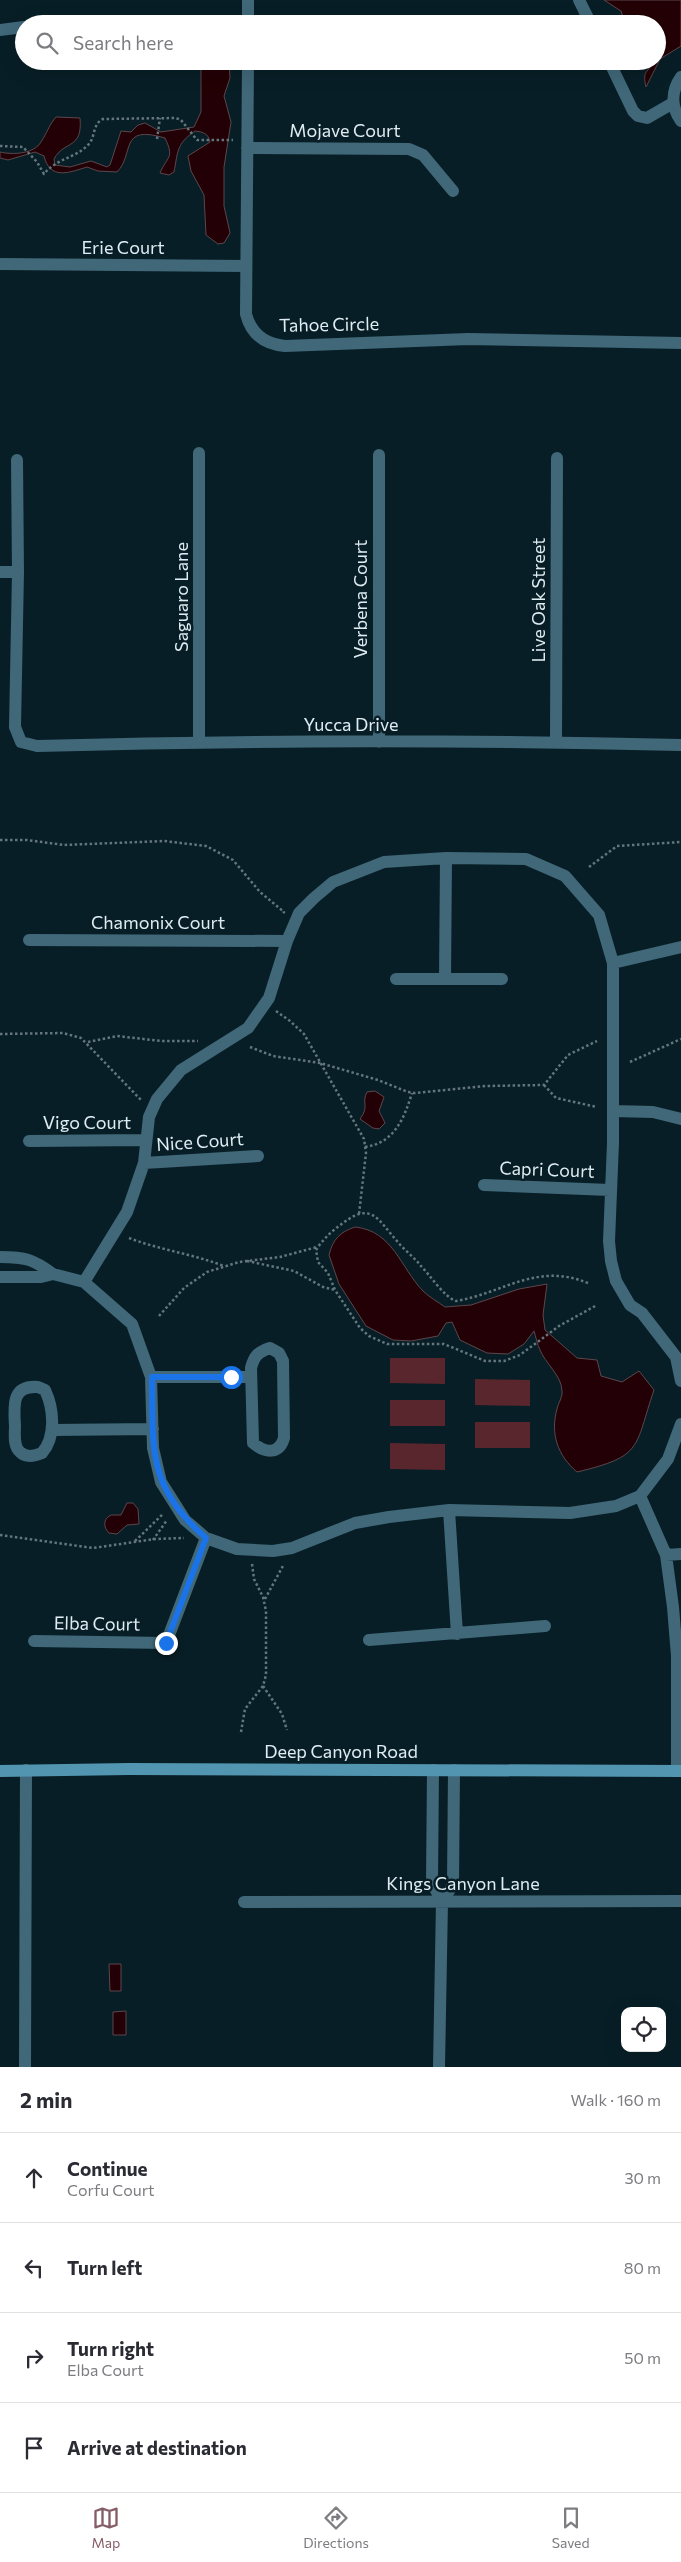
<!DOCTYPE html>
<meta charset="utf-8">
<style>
body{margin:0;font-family:Commissioner,sans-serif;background:#f2f2f3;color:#2b2b33}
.controls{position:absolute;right:15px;bottom:15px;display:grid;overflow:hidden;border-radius:10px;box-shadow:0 5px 20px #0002}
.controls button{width:45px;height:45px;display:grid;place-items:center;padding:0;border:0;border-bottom:1px solid #e1e1e2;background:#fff;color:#2b2b33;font:25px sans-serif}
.stop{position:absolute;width:15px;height:15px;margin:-11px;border:4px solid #1a73e8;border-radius:50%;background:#fff}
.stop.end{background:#1a73e8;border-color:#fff;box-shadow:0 1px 5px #0008}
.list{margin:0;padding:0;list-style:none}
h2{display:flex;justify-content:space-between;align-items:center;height:65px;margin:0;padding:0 20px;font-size:21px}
h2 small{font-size:16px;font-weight:400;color:#7c7c81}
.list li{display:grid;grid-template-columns:32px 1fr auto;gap:15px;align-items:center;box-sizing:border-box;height:90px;padding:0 20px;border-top:1px solid #e1e1e2}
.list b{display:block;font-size:19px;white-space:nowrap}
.list p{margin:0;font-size:16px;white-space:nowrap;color:#7c7c81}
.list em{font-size:16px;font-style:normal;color:#7c7c81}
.icon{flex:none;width:28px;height:28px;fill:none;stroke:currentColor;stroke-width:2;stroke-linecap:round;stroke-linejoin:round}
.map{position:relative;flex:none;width:681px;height:2067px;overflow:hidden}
.search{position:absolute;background:#fff;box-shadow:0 5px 20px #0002;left:15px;right:15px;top:15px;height:55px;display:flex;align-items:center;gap:12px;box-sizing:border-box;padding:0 18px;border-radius:28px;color:#7c7c81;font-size:19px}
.sheet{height:425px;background:#fff}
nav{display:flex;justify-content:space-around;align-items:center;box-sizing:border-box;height:70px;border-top:1px solid #e1e1e2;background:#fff;font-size:14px;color:#7c7c81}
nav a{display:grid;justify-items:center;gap:2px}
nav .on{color:#855d66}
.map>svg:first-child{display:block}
</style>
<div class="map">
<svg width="681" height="2067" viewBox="0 0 681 2067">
<rect width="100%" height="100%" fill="#081e26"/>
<path fill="#59262d" d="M390 1358H445V1384L390 1383Z
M475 1379 530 1380V1406L475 1405Z
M390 1400H445V1426H390Z
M475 1422H530V1448H475Z
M390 1443 445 1444V1470L390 1469Z"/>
<path fill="#230005" stroke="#5b474c" d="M604 0H681V46L660 59 646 87C642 70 648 73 654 61H657V24H625L621 11Z
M201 61H229L230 78 224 96 231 122 224 167V206L230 233 224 243 218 244 206 235 204 195 191 171 188 156 210 142C208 133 203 132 195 131 176 144 178 152 174 172L169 175 160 173C167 156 175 159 165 138 118 124 135 154 117 172L98 171 87 167C68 173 50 180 44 156L35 152 8 160 0 158V152C13 155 34 154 41 142 47 133 49 125 56 117L80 118C83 150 64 140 54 159L55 165 70 167 91 161 107 167 110 165 121 131 131 132 138 125 145 123 161 132 194 127 201 112Z
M375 1091 384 1097 379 1111 385 1123 379 1129 373 1128 360 1119C370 1106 361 1103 367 1092Z
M355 1227C393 1231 400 1267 423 1291 429 1297 438 1302 445 1307L471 1305 519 1289 547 1284 543 1315 545 1330 577 1358 597 1360 601 1376 622 1382 639 1371 654 1390C634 1448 644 1456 577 1472 558 1456 550 1434 557 1409 558 1404 563 1396 562 1391 562 1376 545 1363 540 1350 537 1344 536 1337 534 1331L524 1344 508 1354 487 1353 460 1340 452 1322 446 1323 438 1336 411 1341 393 1340 366 1326 339 1284 329 1255C333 1239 340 1232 355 1227Z
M127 1503H133L138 1509 139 1524 127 1525 117 1534 109 1533C103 1527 103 1519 111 1515H121Z
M109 1964H121V1991H110Z
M126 2011V2035H113V2012Z"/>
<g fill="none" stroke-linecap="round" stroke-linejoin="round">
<path stroke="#64767d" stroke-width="2.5" stroke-dasharray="2.5 2.5" stroke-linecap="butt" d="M157 139 160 118
M0 146 23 147 37 162 44 174C57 158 74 159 88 145 96 137 92 124 103 119L176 118 181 120 197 140H233
M0 840H27L64 845 164 841 206 846 233 860 260 892 284 912 283 913
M589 867 617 846 681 842
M276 1011 290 1021 304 1034 364 1139 366 1153 359 1214
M0 1034 63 1033 81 1038 141 1100
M88 1042 117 1036 161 1041H198
M250 1047 273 1056 320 1063 378 1080 408 1092 415 1093 486 1086 544 1085 568 1055 597 1041
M630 1062 681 1039
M544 1085 556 1098 597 1107
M365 1147C394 1143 404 1119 412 1093
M129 1238C160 1250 193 1254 224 1266
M247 1261 294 1271 323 1287 335 1290
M588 1283C536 1262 504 1293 456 1301 444 1297 430 1275 421 1266 414 1257 404 1250 397 1241 378 1220 372 1201 343 1223 333 1230 322 1240 316 1250L318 1262 328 1273 335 1290 360 1328 369 1336 387 1344H444L485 1361H504L520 1355 559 1326 597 1305
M159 1316 184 1288 207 1272 239 1262 280 1257 317 1247
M0 1535 93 1548 155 1539 184 1538
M153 1540 167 1520
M135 1541 163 1514
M265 1599 284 1564
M263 1686 282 1714 287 1730
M241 1732 245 1709 263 1686 266 1675V1611L263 1597 254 1579 252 1564"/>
<path stroke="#406879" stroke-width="12" d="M579 0 591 24
M248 24V0
M0 30 24 27
M248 61 246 314C251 334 264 344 285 346L468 339 681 343
M609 61 633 111 638 116 647 118 673 103
M681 77C671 91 671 107 681 121
M247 148 409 149 423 155 453 191
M0 264 246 266
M379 455V742
M17 460 18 572 15 727 21 742 37 746C251 740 466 740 681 745
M0 572H18
M199 742V453
M556 742 557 458
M29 940 287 941
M613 963 681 947
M396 979H502
M445 979 446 858
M613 1111 653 1112 681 1119
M29 1141 145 1140
M144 1163 258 1156
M484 1185 610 1190
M0 1257C25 1257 33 1259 53 1274
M0 1277H41L53 1274 84 1282 132 1324 151 1377 153 1448 161 1482 185 1520 206 1538 237 1549 273 1551 292 1548 355 1523 389 1517 449 1510 570 1513 616 1506 640 1496 668 1459 681 1424
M84 1282 127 1212 144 1163 149 1117 157 1099 181 1070 248 1028 269 998 287 941 299 913 314 898 333 882 384 862 446 858 526 859 565 876 599 915 613 963V1143L609 1241 611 1261 616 1281 630 1305 642 1313 676 1357 681 1381
M270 1348 279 1353 283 1361 284 1438C279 1455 265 1453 253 1443L251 1368C254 1356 258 1352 270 1348Z
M151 1377H251
M38 1387 45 1390C54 1409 56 1437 42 1453 35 1456 26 1458 20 1452 13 1446 15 1434 15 1426 14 1406 11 1385 38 1387Z
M52 1430 153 1429
M640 1496 666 1555 673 1607 677 1656V1771
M449 1510 457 1634
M666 1555 681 1554
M369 1640 545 1626
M34 1641 166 1643 206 1538
M433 1770 432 1883 442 1901 439 2067
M442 1901 453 1885 454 1770
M244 1902 681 1901
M25 2067 26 1770"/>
<path stroke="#5295b0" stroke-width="12" d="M0 1771 129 1769 681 1771"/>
</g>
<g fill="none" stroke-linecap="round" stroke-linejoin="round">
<path stroke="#1a73e8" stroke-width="6" d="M166 1643 206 1538C147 1487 153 1449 152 1377H231"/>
</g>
<g text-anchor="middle" stroke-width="5" stroke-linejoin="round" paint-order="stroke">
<g font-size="18" fill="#dfecf2" stroke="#081e26">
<text x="345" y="137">Mojave Court</text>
<text x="123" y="254">Erie Court</text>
<text transform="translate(329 325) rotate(-1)" y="6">Tahoe Circle</text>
<text transform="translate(182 597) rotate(-90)" y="6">Saguaro Lane</text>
<text transform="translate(361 599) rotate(-90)" y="6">Verbena Court</text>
<text transform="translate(539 600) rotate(-90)" y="6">Live Oak Street</text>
<text x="351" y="731">Yucca Drive</text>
<text x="158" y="929">Chamonix Court</text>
<text x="87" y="1129">Vigo Court</text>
<text transform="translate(200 1142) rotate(-4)" y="6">Nice Court</text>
<text transform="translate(547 1170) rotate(2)" y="6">Capri Court</text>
<text transform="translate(97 1624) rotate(1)" y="6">Elba Court</text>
<text x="341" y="1758">Deep Canyon Road</text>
<text x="463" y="1890">Kings Canyon Lane</text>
</g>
</g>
</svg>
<div class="controls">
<button><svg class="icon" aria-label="locate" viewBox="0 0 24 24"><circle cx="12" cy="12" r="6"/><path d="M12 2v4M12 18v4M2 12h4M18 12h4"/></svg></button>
</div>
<div class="stop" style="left:231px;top:1377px"></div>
<div class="stop end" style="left:166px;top:1643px"></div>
<div class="search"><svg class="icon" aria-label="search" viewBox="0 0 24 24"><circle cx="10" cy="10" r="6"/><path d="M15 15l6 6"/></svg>Search here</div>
</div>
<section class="sheet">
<h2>2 min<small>Walk · 160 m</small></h2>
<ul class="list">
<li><svg class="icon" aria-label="ahead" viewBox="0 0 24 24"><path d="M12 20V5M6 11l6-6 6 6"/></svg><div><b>Continue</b><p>Corfu Court</p></div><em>30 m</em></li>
<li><svg class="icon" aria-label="left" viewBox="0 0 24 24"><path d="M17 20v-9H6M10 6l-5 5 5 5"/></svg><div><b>Turn left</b></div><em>80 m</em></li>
<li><svg class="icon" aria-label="right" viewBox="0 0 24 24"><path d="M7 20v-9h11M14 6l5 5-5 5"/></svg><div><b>Turn right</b><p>Elba Court</p></div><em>50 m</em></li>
<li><svg class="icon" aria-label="arrive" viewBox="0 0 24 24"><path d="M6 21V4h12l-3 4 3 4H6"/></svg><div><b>Arrive at destination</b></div></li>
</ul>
</section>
<nav>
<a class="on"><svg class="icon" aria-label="map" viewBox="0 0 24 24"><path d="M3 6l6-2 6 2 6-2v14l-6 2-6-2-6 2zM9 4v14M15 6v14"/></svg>Map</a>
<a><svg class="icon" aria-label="directions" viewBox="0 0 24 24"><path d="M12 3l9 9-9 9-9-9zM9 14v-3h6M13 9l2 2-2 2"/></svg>Directions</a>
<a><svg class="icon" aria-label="saved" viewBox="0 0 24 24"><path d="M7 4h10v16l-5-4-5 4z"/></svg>Saved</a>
</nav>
